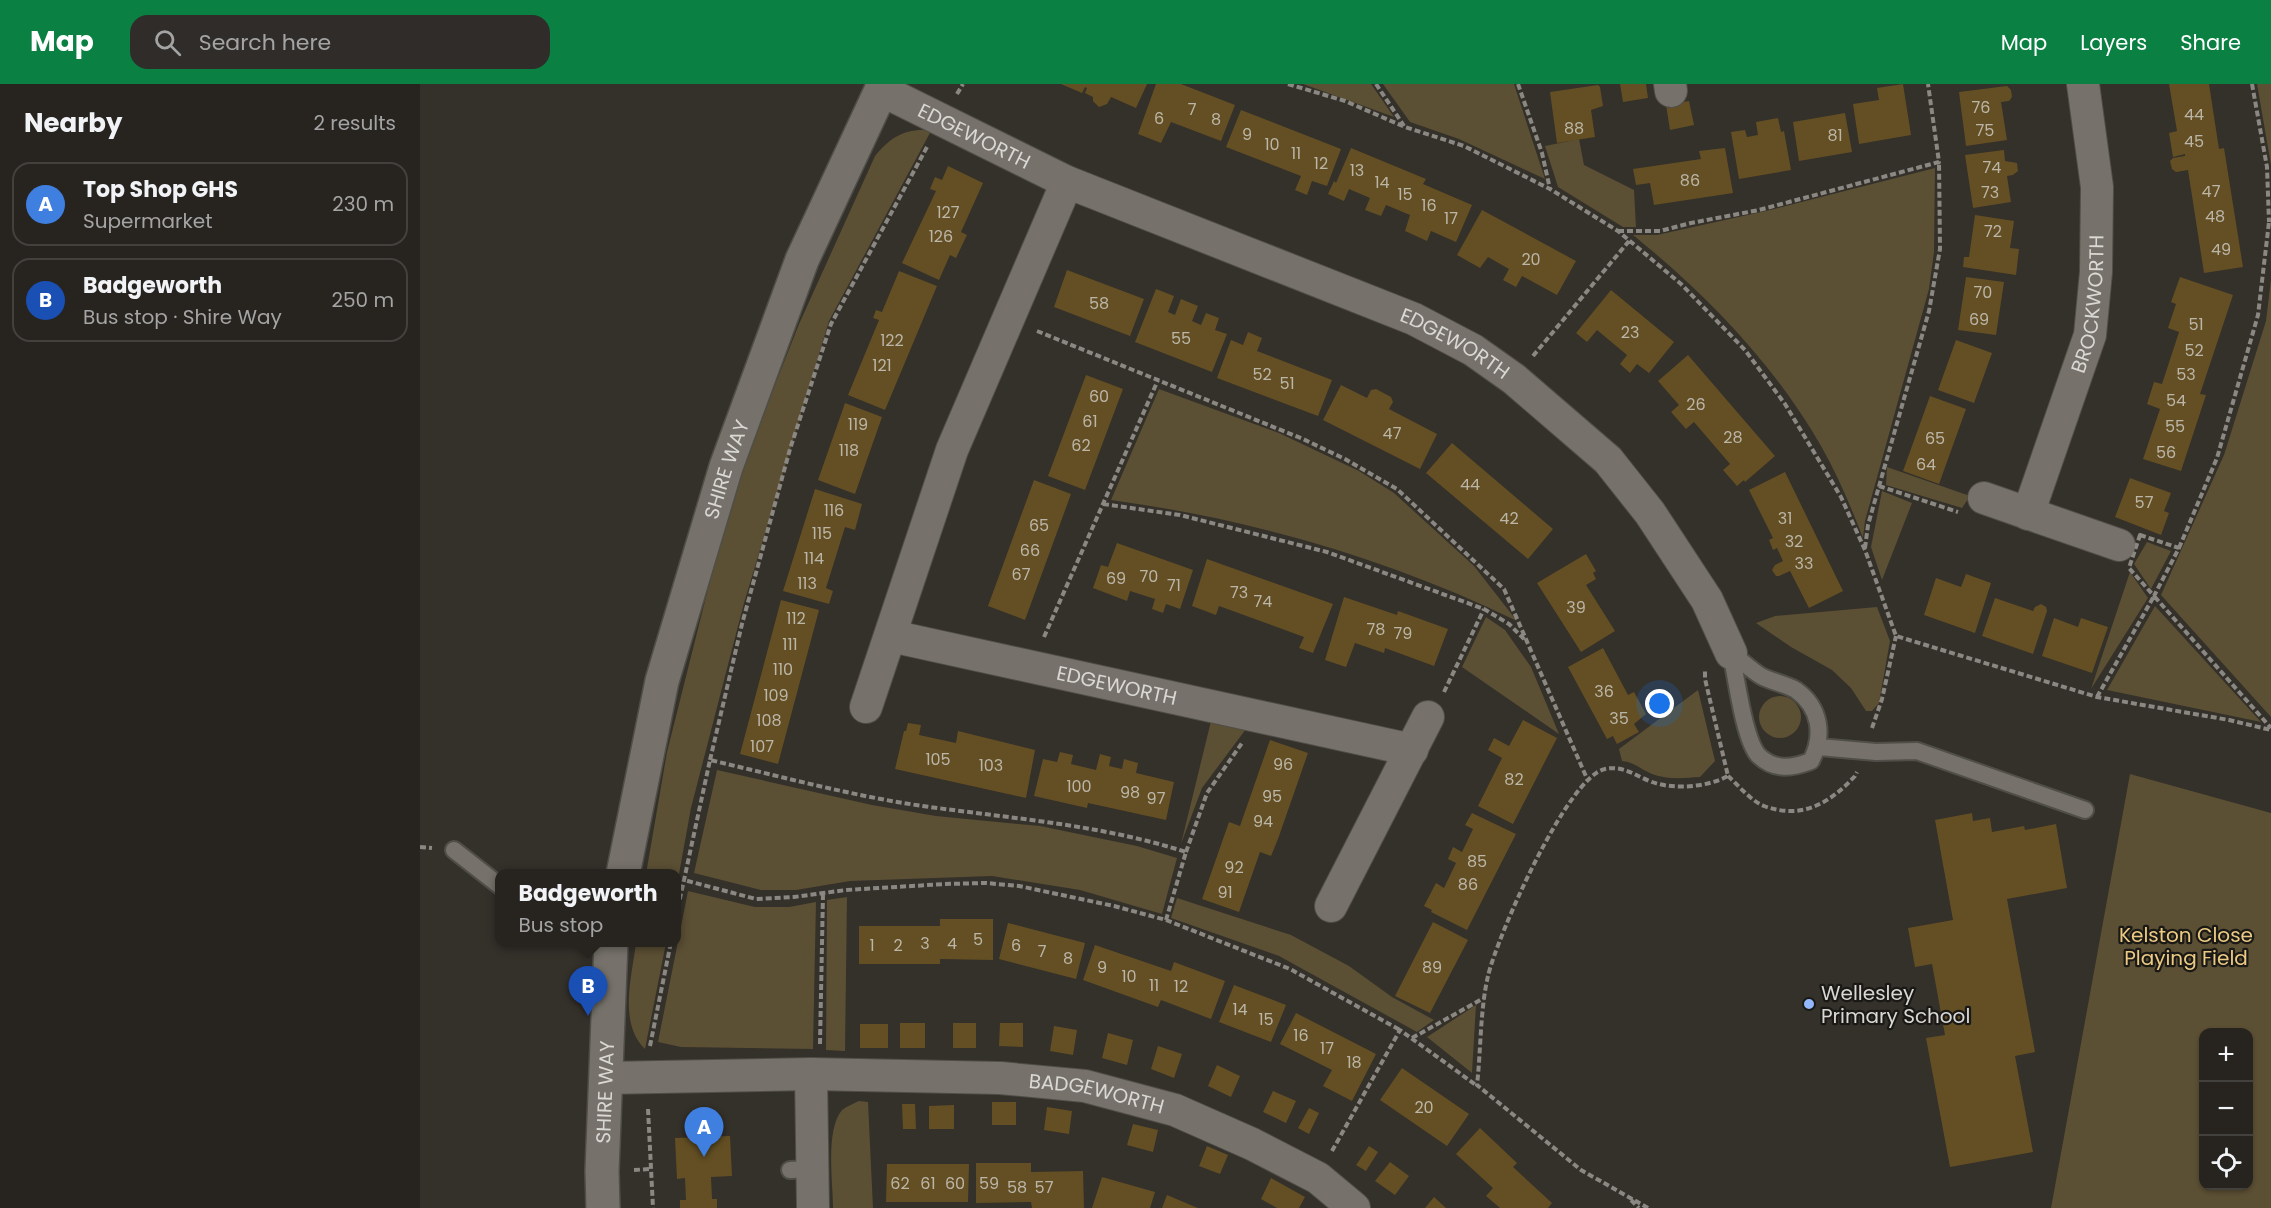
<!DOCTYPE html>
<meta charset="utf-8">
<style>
body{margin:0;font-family:Poppins,sans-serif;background:#2f2c29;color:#f1f3f6}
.controls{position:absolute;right:18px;bottom:18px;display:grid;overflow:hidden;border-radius:12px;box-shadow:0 2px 4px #0004}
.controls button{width:54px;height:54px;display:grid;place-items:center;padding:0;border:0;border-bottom:2px solid #43413e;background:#272420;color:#f1f3f6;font:30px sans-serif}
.you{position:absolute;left:1240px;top:620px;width:21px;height:21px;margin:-15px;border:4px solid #fff;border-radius:50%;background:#1a73e8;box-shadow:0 0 0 9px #1a73e833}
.badge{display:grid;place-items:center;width:39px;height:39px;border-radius:50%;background:#0b8043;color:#fff;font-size:20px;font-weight:700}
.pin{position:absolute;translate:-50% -50px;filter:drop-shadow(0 2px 3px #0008)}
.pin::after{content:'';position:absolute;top:32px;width:21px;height:18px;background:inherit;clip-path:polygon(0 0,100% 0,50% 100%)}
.popup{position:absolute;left:75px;top:785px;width:186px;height:78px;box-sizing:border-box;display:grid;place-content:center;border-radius:12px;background:#272420;filter:drop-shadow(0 2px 4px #0005);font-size:20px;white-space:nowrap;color:#a4a4a5}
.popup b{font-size:22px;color:#f1f3f6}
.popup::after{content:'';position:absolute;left:50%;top:100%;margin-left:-12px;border:12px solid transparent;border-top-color:#272420}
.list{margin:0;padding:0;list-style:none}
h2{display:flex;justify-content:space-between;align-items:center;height:78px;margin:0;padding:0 24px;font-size:26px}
h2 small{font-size:20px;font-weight:400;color:#a4a4a5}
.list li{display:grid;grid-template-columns:39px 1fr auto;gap:18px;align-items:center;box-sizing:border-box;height:84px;margin:0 12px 12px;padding:0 12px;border:2px solid #43413e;border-radius:18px}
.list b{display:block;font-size:22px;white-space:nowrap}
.list p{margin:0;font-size:20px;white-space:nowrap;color:#a4a4a5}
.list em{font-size:20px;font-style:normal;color:#a4a4a5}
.icon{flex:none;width:33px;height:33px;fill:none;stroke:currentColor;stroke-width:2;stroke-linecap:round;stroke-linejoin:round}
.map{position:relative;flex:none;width:1851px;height:1124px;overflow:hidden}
header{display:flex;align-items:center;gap:36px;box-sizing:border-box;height:84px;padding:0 30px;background:#0b8043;color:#fff}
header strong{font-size:28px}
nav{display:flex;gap:33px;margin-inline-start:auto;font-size:21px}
.search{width:420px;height:54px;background:#2f2c29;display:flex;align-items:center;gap:15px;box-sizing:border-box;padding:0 21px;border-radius:18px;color:#a4a4a5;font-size:22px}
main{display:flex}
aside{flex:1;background:#272420}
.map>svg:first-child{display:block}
</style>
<header>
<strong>Map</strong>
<div class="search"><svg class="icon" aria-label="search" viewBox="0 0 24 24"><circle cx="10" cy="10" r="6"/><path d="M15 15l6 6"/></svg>Search here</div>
<nav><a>Map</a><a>Layers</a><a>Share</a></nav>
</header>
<main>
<aside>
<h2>Nearby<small>2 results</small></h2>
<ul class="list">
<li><span class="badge" style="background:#3f7fe0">A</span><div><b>Top Shop GHS</b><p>Supermarket</p></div><em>230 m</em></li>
<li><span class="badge" style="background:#1a4fb4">B</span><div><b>Badgeworth</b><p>Bus stop · Shire Way</p></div><em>250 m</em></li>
</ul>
</aside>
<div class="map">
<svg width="1851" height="1124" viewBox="0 0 1851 1124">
<rect width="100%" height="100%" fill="#34302a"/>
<path fill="#5b4f34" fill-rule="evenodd" d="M883 0H951L974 33Z
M963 0H1094L1125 95 1039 55 990 38Z
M1837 0H1851V81Z
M503 46 511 47 409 237 324 519 271 724 257 801 256 790H226L247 668 292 489 329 367 379 240 455 72C468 56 481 46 503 46Z
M1159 55 1164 81 1214 106 1216 143H1203L1138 103 1125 62Z
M1515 84 1514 168 1509 205 1445 437 1443 454C1431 423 1418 392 1401 362 1354 280 1286 210 1213 151H1237L1350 126Z
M1851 195V633L1741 511 1804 371 1846 237Z
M739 305 859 349 939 387 974 409 1054 482 1097 537C970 475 831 435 691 416Z
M1467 383 1550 412 1542 424 1466 401Z
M1462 407 1492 419 1462 496 1451 463Z
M1727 458 1751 467 1731 505 1714 480Z
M1710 488 1728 514 1671 605Z
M1735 522 1841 638 1687 606Z
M1457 523 1470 557 1459 619 1452 627H1446L1431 604 1412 586 1371 563 1336 539 1355 532Z
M1066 533 1085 546 1111 583 1139 650 1042 583Z
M1278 606 1295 677 1280 693C1265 694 1247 696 1232 690 1222 686 1214 678 1202 677L1199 665Z
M1339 633a21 21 0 1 1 42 0a21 21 0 1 1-42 0Z
M791 637 826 645 782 704 761 760Z
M297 686 452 721 516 732 620 742 717 762 757 774 742 830 660 806 572 792 430 797 376 806H341L274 789Z
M1710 690 1851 729V1124H1631ZM1784 948H1828V1102H1784Z
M268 807 335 823H369L396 818 393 965 261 963 238 958Z
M427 813 425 967 406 966 407 816Z
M757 814 871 851 929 882 972 913 1014 936 997 948 859 872 751 834Z
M216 859H246L225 965C198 939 212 892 216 859Z
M1056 921 1052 989 1007 953Z
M439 1017 448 1018 453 1124H413C413 1099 405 1046 422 1026 427 1022 433 1020 439 1017Z"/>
<path fill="#634f23" d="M641 0H727L716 24 691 13 687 20 679 23 673 17V13L665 9 667 4 665 3 662 9Z
M736 0H761L815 21 801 57 751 38 741 59 718 50Z
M1200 0H1226L1228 14 1203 18Z
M1483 0 1491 51 1439 60 1433 20 1459 16 1457 4Z
M1749 0H1789L1799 65 1804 64 1823 183 1784 189 1768 86 1756 88 1752 85 1750 77 1753 74 1765 72V70L1753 73 1749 49 1757 47Z
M1178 1 1180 3 1183 22 1171 26 1175 53 1137 59 1130 8Z
M1587 2 1591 6 1592 13 1589 17 1581 18 1587 56 1546 62 1539 8Z
M1269 17 1274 41 1250 46 1246 21Z
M821 26 921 65 907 102 892 97 887 111 875 106 881 92 806 63Z
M1425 29 1432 68 1379 77 1373 38Z
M1358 34 1361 48 1364 47 1371 86 1319 95 1311 48 1325 46 1327 53 1338 51 1336 38Z
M931 64 1006 95 1003 100 1052 121 1036 158 1011 147 1007 157 985 147 990 131 966 121 961 132 945 126 950 114 929 105 924 117 908 110 914 97 916 99Z
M1305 64 1313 109 1234 121 1230 99 1216 101 1213 85 1281 75 1279 67Z
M1584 66 1585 77 1597 79 1598 87 1593 91 1587 92 1591 118 1553 124 1545 71Z
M528 82 563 99 541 148 547 151 536 174 530 171 519 196 482 179 516 107 510 105 515 93 522 96Z
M1062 126 1156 177 1137 211 1102 192 1096 203 1083 196 1089 185 1068 173 1060 184 1037 171Z
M1555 131 1594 137 1590 164 1599 165 1596 191 1543 183 1544 173H1549Z
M647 186 724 215 710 252 634 223Z
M479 187 517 202 465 326 428 311 459 236 453 234 456 226 462 228Z
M1546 193 1584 198 1576 251 1538 246Z
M1760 193 1813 211 1780 310 1786 311 1761 387 1723 375 1740 325 1727 320 1734 298 1742 300 1759 248 1748 244 1756 220 1751 218Z
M736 205 754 212 748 228 755 231 761 215 778 222 772 237 781 241 786 229 799 234 795 246 807 250 792 288 715 258Z
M1191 206 1254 258 1229 289 1217 280 1210 289 1200 280 1207 271 1177 246 1167 258 1156 249Z
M828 248 842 254 837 267 912 296 898 332 797 294 811 256 823 261Z
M1536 256 1572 269 1554 319 1518 306Z
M1268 271 1355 372 1325 398 1324 396 1317 402 1303 386 1310 380 1274 338 1266 345 1251 328 1259 321 1238 297Z
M666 291 703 305 665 406 628 392Z
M921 301 947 314 951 306 956 305 971 313 973 318 969 325 1017 350 1000 385 903 336Z
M1510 312 1546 325 1519 400 1483 387Z
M425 319 462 333 435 410 398 396Z
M1032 359 1133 445 1108 475 1006 389Z
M1365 388 1423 507 1389 524 1370 487 1359 492H1356L1352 486 1355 481 1363 477 1357 464 1353 466 1349 456 1353 454 1329 406Z
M1710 394 1751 409 1744 427 1749 429 1741 451 1695 433Z
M614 396 651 410 605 536 568 522Z
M395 405 442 420 435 446 425 443 406 504 413 507 409 520 363 507Z
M697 459 773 486 760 525 746 520 743 529 732 525 735 515 710 507 707 517 673 504 681 481 688 483Z
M1166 470 1176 487 1173 489 1176 495 1166 501 1195 547 1161 568 1117 499Z
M787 475 913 520 893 569 879 564 884 553 799 522 796 531 772 522Z
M1546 490 1571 499 1555 549 1504 531 1516 494 1541 503Z
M924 513 977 531 978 527 1028 545 1014 582 965 564 964 569 935 559 926 583 905 576Z
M1575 514 1613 527 1615 523 1621 520 1626 523 1627 527 1613 570 1562 552Z
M361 516 399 526 358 680 320 670Z
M1634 534 1658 543 1661 534 1688 543 1672 589 1622 572Z
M1183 564 1208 611 1214 608 1226 630 1214 640 1219 648 1197 660 1193 652 1187 655 1148 583Z
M1103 636 1137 654 1093 740 1058 722 1082 674 1068 666 1074 654 1089 662Z
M488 639 501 641 499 651 536 659 538 647 615 666 606 714 475 685 484 647H486Z
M850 656 888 669 858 755 851 772 840 768 819 828 782 815 809 738 820 742Z
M640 668 653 671 651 680 676 686 680 670 691 673 689 682 702 685 704 675 718 679 716 689 754 698 746 736 668 719 667 724 614 712 623 675 637 678Z
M1052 729 1096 750 1047 846 1011 828 1012 826 1004 822 1016 799 1024 804 1036 779 1028 775 1033 763 1042 768 1053 745 1045 741Z
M1552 729 1553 737 1570 734 1572 748 1604 742 1605 746 1636 740 1647 804 1587 815 1615 968 1595 972 1613 1068 1530 1083 1506 954 1525 951 1512 880 1495 883 1488 844 1533 836 1515 736Z
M520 835H573V876L520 875V880H439V842H520Z
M1013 838 1048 856 1010 929 975 912Z
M588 839 665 859 656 895 579 875Z
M675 861 751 887 754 878 805 897 791 935 741 916 738 923 663 896Z
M814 901 866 921 851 958 799 938Z
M876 929 956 970 932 1017 903 1002 912 986 860 960Z
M480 939H505V964H480Z
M533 939H556V964H533Z
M580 939H603V963L579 962Z
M440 940H468V964H440Z
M634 942 657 946 653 971 630 967Z
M688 949 713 956 707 981 682 974Z
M738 962 762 970 754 994 731 985Z
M797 981 820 992 811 1013 788 1002Z
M982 984 1049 1030 1027 1062 960 1016Z
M853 1007 876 1017 866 1039 843 1028Z
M572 1018H596V1041H572Z
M482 1020H495L496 1045H483Z
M534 1021V1045H509V1022Z
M627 1023 652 1027 649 1050 624 1046Z
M889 1024 899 1029 889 1050 878 1044Z
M713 1040 738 1046 733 1068 707 1061Z
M1060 1044 1097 1079 1093 1083 1132 1119 1128 1124H1080L1066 1112 1073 1104 1036 1070Z
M310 1052 312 1092 291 1093 292 1115H297V1124H260V1116H266L265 1094 257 1095 255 1054Z
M787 1062 808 1071 800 1090 779 1082Z
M949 1062 958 1068 946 1087 936 1081Z
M970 1078 989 1092 975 1111 955 1097Z
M556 1079H611V1088L663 1087 664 1124H612L611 1118 556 1119Z
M467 1080H549L548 1118H466Z
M682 1093 735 1108 730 1124H672Z
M851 1094 885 1113 879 1124H857L841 1115Z
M747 1111 773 1122 778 1124H742Z
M1014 1113 1026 1124H1005Z"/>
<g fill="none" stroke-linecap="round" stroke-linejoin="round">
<defs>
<path id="service" d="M1311 569C1321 576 1331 586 1341 592 1352 598 1366 600 1376 606 1401 624 1404 652 1391 677 1373 684 1355 687 1339 672 1324 657 1316 591 1311 569Z
M1399 663 1456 668 1497 667 1665 726
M34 766 80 802
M370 1086 392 1085"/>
<g id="minor">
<path d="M1250 0 1251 7"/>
<path id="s1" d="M461 6 647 98 994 235 1053 266 1094 295 1188 376 1230 429 1287 516 1311 569"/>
<path d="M1564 414 1699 461"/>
<path id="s2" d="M1608 430 1670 251 1676 188 1677 103 1663 0"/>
<path id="s3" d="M471 552 992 666"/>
<path d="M446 623 532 366 647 98"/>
<path d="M911 822 1008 633"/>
<path d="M391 990 393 1124"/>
<path id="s4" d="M186 994 391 990 580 994 665 1002 755 1026 832 1060 898 1094 934 1124"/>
</g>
<g id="tertiary">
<path id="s5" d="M203 790 242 597 306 383 382 176 464 0"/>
<path id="s6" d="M183 1124 182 1087 191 858"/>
</g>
</defs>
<use href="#service" stroke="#504e48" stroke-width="20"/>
<use href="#minor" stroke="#504e48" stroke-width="34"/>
<use href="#tertiary" stroke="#504e48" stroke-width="36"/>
<path stroke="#8b8883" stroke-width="4" stroke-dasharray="6 3" stroke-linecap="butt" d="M868 0 925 17 985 43 1044 62 1130 105 1198 147 1261 200 1325 266 1365 320 1421 413 1445 466 1476 552 1677 613 1809 636 1851 646
M956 0 984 42
M1098 0 1122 69 1130 105
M1832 0 1847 83 1849 138
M537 10 543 0
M1198 147H1240L1271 139 1339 126 1519 78 1508 0
M617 247 883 355 925 375 977 405 1084 505 1168 697
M1113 272 1209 157
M1459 402 1538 428
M683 420 760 431 907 468 1064 525 1089 540 1108 559
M1720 451 1759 464 1734 512 1709 484Z
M1445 464 1448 441 1509 227 1520 165 1519 78
M1759 464 1797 374 1838 231 1849 138H1851
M624 553 738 296
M1024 608 1064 525
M1677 613 1734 512 1851 644
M1452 644 1462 615 1476 552
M290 676 322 540 370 365 411 240 507 63
M1308 692C1318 701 1331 717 1344 722 1382 736 1410 719 1435 692L1437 688
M0 763 12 764
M766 768 787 709 822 659
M256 833 290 676C363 693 436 713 510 723 597 735 682 741 766 768L746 836 694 822 599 802 566 799 525 800 426 806 374 813 336 815 264 796
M746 836 870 885 980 946
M992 954 1064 914
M400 960 403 810
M230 962 251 858
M228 1025 233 1124
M912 1067 980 946 1056 1001
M214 1086 230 1085
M1211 1116 1219 1124
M1228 1124 1161 1086 1057 1001C1061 966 1060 926 1068 892 1077 853 1147 693 1185 685 1203 681 1216 692 1232 698 1254 706 1288 703 1308 692L1285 595V586"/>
<use href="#service" stroke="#76726b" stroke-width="16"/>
<use href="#minor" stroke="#76726b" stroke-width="32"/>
<use href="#tertiary" stroke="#76726b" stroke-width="33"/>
</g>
<circle fill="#92b7fd" stroke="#1a1916" stroke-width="2" cx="1389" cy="920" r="6"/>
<g text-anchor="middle" stroke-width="4.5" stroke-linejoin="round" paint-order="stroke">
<g font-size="16" fill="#bcb6a8">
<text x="1561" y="29">76</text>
<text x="772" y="31">7</text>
<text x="1774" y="36">44</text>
<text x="739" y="40">6</text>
<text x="796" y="41">8</text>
<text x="1154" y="50">88</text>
<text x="1565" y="52">75</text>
<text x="827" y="56">9</text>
<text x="1415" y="57">81</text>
<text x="1774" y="63">45</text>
<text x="852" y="66">10</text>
<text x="876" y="75">11</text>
<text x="901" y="85">12</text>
<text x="1572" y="89">74</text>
<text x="937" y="92">13</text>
<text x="1270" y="102">86</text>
<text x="962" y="104">14</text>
<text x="1791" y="113">47</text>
<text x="1570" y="114">73</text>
<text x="985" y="116">15</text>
<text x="1009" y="127">16</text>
<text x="528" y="134">127</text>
<text x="1795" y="138">48</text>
<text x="1031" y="140">17</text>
<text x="1573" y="153">72</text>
<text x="521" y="158">126</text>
<text x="1801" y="171">49</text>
<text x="1111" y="181">20</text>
<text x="1563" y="214">70</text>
<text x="679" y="225">58</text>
<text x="1559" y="241">69</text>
<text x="1776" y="246">51</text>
<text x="1210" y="254">23</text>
<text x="761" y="260">55</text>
<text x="472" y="262">122</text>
<text x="1774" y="272">52</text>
<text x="462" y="287">121</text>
<text x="842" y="296">52</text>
<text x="1766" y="296">53</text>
<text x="867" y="305">51</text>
<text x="679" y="318">60</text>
<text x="1756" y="322">54</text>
<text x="1276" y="326">26</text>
<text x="670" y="343">61</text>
<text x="438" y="346">119</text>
<text x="1755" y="348">55</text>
<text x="972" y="355">47</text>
<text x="1313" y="359">28</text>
<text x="1515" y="360">65</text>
<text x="661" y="367">62</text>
<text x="429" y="372">118</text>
<text x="1746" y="374">56</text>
<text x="1506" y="386">64</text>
<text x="1050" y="406">44</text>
<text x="1724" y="424">57</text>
<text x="414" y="432">116</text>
<text x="1089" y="440">42</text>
<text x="1365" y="440">31</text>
<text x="619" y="447">65</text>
<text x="402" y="455">115</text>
<text x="1374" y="463">32</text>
<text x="610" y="472">66</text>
<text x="394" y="480">114</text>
<text x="1384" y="485">33</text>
<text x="601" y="496">67</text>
<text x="729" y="498">70</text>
<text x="696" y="500">69</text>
<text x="387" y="505">113</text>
<text x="754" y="507">71</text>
<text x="819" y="514">73</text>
<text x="843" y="523">74</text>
<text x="1156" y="529">39</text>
<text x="376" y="540">112</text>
<text x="956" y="551">78</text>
<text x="983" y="555">79</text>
<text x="370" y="566">111</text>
<text x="363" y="591">110</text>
<text x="1184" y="613">36</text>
<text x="356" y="617">109</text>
<text x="1199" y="640">35</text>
<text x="349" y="642">108</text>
<text x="342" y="668">107</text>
<text x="518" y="681">105</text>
<text x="863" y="686">96</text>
<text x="571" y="687">103</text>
<text x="1094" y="701">82</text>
<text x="659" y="708">100</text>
<text x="710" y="714">98</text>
<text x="852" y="718">95</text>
<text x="736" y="720">97</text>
<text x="843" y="743">94</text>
<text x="1057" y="783">85</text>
<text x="814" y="789">92</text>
<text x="1048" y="806">86</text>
<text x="805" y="814">91</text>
<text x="558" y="861">5</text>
<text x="505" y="865">3</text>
<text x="532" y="865">4</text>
<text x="452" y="867">1</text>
<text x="478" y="867">2</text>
<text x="596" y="867">6</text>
<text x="622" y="873">7</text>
<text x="648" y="880">8</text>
<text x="682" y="889">9</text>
<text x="1012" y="889">89</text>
<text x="709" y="898">10</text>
<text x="734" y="907">11</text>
<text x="761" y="908">12</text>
<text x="820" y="931">14</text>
<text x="846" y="941">15</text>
<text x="881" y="957">16</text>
<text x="907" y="970">17</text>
<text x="934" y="984">18</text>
<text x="1004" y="1029">20</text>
<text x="480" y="1105">62</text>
<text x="508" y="1105">61</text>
<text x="535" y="1105">60</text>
<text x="569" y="1105">59</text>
<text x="597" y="1109">58</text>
<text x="624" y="1109">57</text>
</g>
<g font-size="20" fill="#dad8d4" stroke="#1a1916">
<text dy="7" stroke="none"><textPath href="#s1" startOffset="104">EDGEWORTH</textPath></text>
<text dy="7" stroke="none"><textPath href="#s2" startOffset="220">BROCKWORTH</textPath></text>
<text dy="7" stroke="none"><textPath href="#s1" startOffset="628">EDGEWORTH</textPath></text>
<text dy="7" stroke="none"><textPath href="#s5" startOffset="418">SHIRE WAY</textPath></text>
<text dy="7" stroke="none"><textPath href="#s3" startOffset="231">EDGEWORTH</textPath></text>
<text dy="7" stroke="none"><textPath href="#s6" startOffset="116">SHIRE WAY</textPath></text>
<text dy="7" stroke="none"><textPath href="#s4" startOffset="492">BADGEWORTH</textPath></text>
</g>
<g font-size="20" fill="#ecca83" stroke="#1a1916">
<text x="1766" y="858">Kelston Close<tspan x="1766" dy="23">Playing Field</tspan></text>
</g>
<g font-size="20" fill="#dad8d4" stroke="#1a1916" text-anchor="start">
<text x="1401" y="916">Wellesley<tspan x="1401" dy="23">Primary School</tspan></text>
</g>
</g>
</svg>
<div class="controls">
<button>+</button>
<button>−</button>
<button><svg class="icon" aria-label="locate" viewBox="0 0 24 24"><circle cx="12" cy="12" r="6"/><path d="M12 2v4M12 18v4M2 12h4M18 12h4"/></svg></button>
</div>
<div class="you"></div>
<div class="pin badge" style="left:284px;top:1073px;background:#3f7fe0">A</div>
<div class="pin badge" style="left:168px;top:932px;background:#1a4fb4">B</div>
<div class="popup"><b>Badgeworth</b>Bus stop</div>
</div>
</main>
